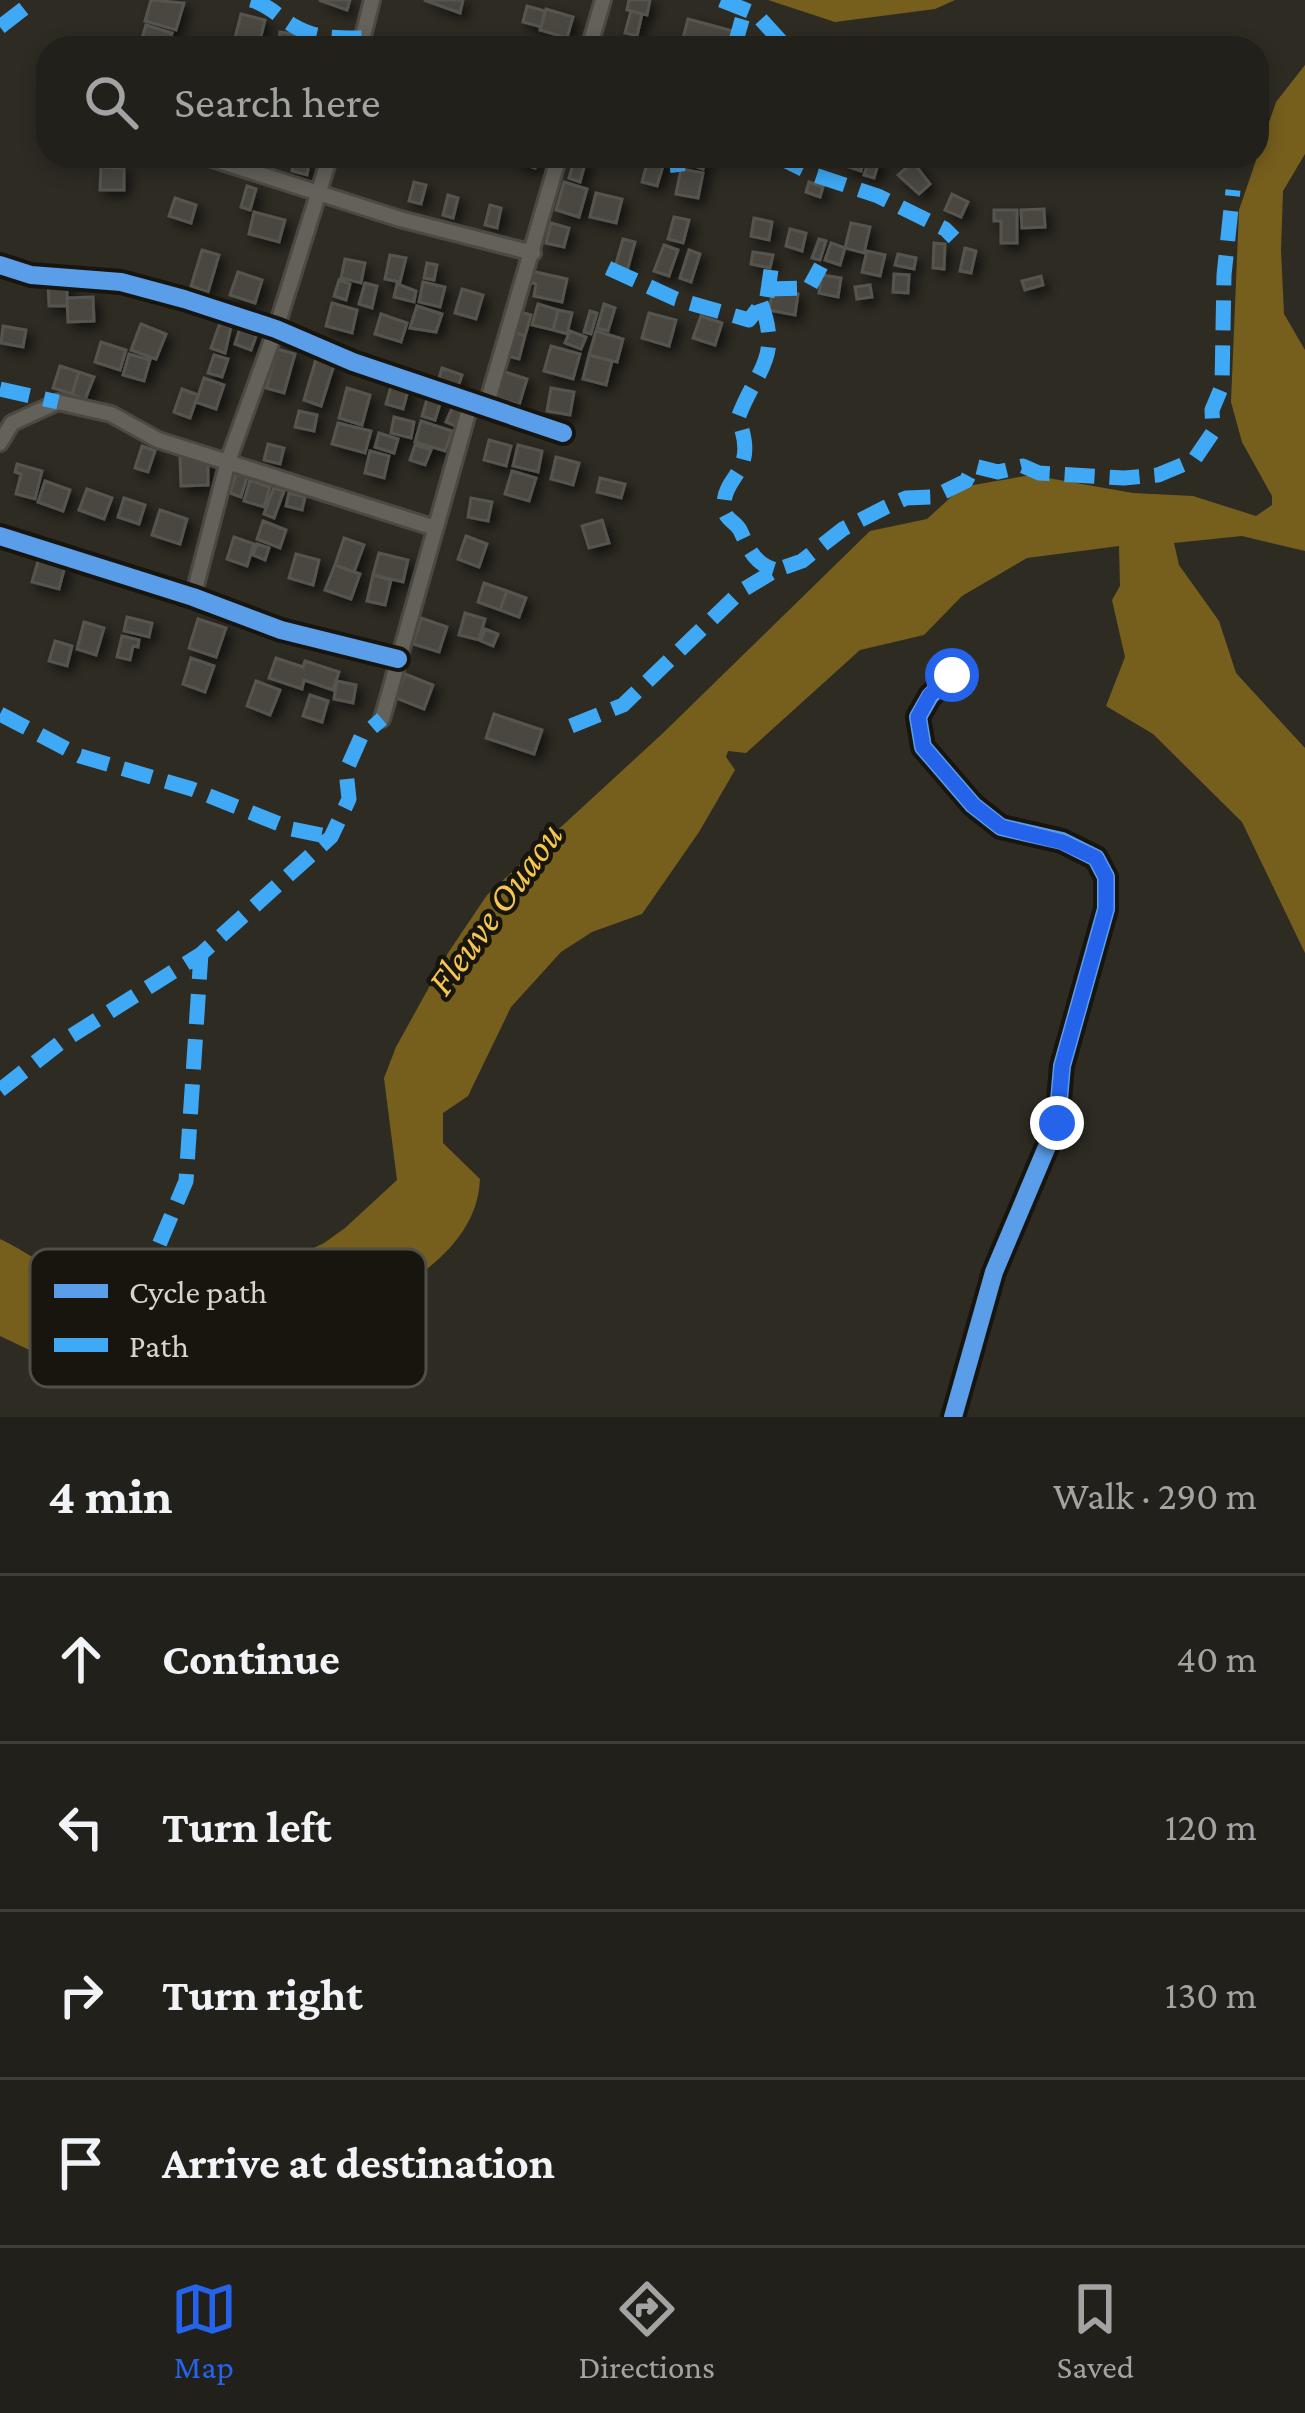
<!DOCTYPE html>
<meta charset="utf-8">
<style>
body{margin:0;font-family:"Crimson Pro",serif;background:#2a2823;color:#f1f3f6}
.stop{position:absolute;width:36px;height:36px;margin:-27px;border:9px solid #2563eb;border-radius:50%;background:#fff}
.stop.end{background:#2563eb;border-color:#fff;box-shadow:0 3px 12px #0008}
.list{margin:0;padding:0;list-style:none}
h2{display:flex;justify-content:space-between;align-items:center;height:156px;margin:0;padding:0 48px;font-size:51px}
h2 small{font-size:39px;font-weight:400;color:#a2a3a2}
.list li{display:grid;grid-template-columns:78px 1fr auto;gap:36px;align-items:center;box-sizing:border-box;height:168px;padding:0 48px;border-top:3px solid #3f3e39}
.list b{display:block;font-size:45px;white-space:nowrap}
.list em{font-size:39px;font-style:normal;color:#a2a3a2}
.icon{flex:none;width:66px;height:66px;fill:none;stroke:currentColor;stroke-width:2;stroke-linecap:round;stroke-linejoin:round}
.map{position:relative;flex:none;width:1305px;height:1417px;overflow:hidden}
.search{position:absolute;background:#22201a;box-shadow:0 6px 18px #0003;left:36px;right:36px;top:36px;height:132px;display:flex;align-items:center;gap:30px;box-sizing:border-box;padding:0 42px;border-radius:36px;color:#a2a3a2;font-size:45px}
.sheet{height:828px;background:#22201a}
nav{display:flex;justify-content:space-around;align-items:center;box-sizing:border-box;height:168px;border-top:3px solid #3f3e39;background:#22201a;font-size:33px;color:#a2a3a2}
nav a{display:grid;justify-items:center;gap:6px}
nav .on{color:#2563eb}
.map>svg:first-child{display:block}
</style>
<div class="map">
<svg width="1305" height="1417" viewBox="0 0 1305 1417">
<defs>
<filter id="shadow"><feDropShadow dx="5.5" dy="5.5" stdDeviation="6" flood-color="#0009"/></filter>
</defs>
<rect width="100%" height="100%" fill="#2e2b23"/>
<path fill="#765f1d" d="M768 0H955L935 9 835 22Z
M1305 65V154L1283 191 1281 250 1284 314 1305 350V551L1242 536 1174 543 1179 565 1219 621 1236 673 1305 748V953L1242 822 1153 734 1106 706 1125 657 1112 600 1120 586 1119 546 1027 558 962 596 924 635 860 650 746 753 728 751 726 757 735 770 699 832 642 914 592 932 561 952 511 1007 468 1096 443 1113V1143L480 1179C477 1257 386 1297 326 1327 307 1336 288 1349 268 1356 240 1366 204 1365 175 1369L167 1361 155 1363 148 1373 103 1385 0 1336V1239C47 1260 118 1327 173 1307L165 1302 251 1279 324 1243 345 1228 397 1180 384 1078 396 1047 448 953 487 895 662 734 870 531 927 519 962 487 1031 475 1133 493 1193 496 1256 516 1272 505V496L1242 442 1231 402 1239 210 1276 102Z"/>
<path fill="#4a4740" stroke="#57544e" stroke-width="3" filter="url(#shadow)" d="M151 0 184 3 176 30 145 21Z
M319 0H350L347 10Z
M424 0H463L460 13Z
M629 0H650L647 15 627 10Z
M527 6 545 11 541 27 523 22Z
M546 9 573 17 567 38 540 30Z
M631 11 642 14 637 36 625 33Z
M241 14 265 20 258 48 234 42Z
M688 19 733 31 728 48 681 46Z
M146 25 172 33 168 48H139Z
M280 32 294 34 293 48H278Z
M517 156H539L535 168 515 162Z
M649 156H666L657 186 642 182Z
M685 156H707L703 169 683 162Z
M849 156H865L861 171 846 166Z
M575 157 586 160 580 182 569 178Z
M870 158 879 161 874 178 864 175Z
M294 160 309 164 307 175 292 171Z
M913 162 930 184 919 194 898 175Z
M101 167 124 168V190H100Z
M681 169 703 173 698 198 676 194Z
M414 182 426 185 421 204 409 201Z
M564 182 587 189 579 217 556 210Z
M809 182 823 187 820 197 806 192Z
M247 186 256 189 250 210 241 207Z
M596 193 622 199 616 223 590 217Z
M952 194 968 202 961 217 945 210Z
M448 195 458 198 453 218 443 215Z
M175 198 196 205 191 223 169 216Z
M490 205 501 208 497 228 485 225Z
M1044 209 1045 227 1022 228 1021 210Z
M994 210H1017V243H1001V221H994Z
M254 212 285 220 279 242 249 234Z
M674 217 689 220 683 243 668 239Z
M754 218 772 222 769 240 751 236Z
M551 223 569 228 564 247 546 243Z
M851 223 870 227 864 253 845 248Z
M790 229 806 233 802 251 786 246Z
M623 239 635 242 627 271 615 267Z
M819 239 826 241 820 260 812 258Z
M831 243 845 248 840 265 825 260Z
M934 243 945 244 944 269 933 268Z
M664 245 678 250 669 276 654 271Z
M965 248 976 251 971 273 960 271Z
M202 250 219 255 208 292 191 286Z
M689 250 700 254 691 282 680 278Z
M867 251 885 255 880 276 862 272Z
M753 252 773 255 770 268 751 264Z
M898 254 916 258 914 269 895 265Z
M390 255 406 258 400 282 385 279Z
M345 259 365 263 361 283 341 278Z
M427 263 437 265 434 280 424 278Z
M531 271 567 279 562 302 534 296 536 284 528 282Z
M238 272 262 280 255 303 230 295Z
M894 274 909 275 908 293 893 292Z
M822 275 841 278 838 297 819 293Z
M1041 276 1043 285 1025 290 1022 281Z
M339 280 350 284 346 300 334 296Z
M48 281H67V306H49Z
M423 282 445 287 440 307 419 302Z
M365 283 377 286 372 308 359 304Z
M397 284 416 291 414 302 394 297Z
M870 285 872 297 857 299 855 287Z
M462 289 483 295 476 319 455 313Z
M773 289 798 294 795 315 769 310Z
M93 297 94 321 68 322 67 298Z
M332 303 357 310 352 333 326 326Z
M538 304 558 310 553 330 532 325Z
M604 304 615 308 608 331 597 328Z
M417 306 442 314 436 332 410 328Z
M558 310 572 313 567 334 553 330Z
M517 311 531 315 525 336 511 331Z
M590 311 597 313 591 334 584 332Z
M649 313 676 320 669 346 642 338Z
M381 314 407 323 401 342 375 334Z
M701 316 722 323 715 345 693 338Z
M220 323 231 327 225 353 211 348Z
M141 324 166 334 156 359 131 350Z
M241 325 258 331 251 350 235 344Z
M3 326 26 330 23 347 1 343Z
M511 331 525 336 519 359 504 355Z
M570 331 586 337 581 349 565 343Z
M596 331 623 339 617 362 589 355Z
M101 342 126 350 120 370 95 362Z
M551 346 580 354 573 379 544 371Z
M277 349 295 354 284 393 266 388Z
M129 354 150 360 144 381 123 375Z
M214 355 228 359 222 377 208 373Z
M589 355 612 361 606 385 583 379Z
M316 359 334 365 321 406 304 400Z
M60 366 79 372 72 394 53 388Z
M442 368 462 375 458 387 438 381Z
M502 371 527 379 519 405 494 397Z
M79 372 94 377 85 400 72 394Z
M204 378 224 385 216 409 196 402Z
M392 383 409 387 403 409 386 404Z
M347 388 370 395 362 425 339 418Z
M551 388 574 392 570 415 547 411Z
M182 389 198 395 190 418 174 412Z
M429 393 442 397 435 420 422 416Z
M455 402 466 406 458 427 446 422Z
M299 411 317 415 314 431 295 427Z
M394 417 414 422 411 438 391 433Z
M421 421 452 431 445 451 415 442Z
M338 423 371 431 365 453 332 444Z
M379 433 398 439 394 453 375 447Z
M489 440 511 446 506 466 484 460Z
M268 444 284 448 280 464 264 460Z
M415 445 431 450 425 465 410 460Z
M518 445 542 451 538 472 513 466Z
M142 446 155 451 148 472 135 468Z
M370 451 389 456 384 478 365 473Z
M180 457 208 459V485L181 486Z
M556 457 579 463 573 485 551 479Z
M17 464 42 471 35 499 16 494 21 474 15 472Z
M237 470 248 474 241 497 230 493Z
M512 471 536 478 529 501 505 494Z
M600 478 625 484 621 498 597 492Z
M250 480 270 487 264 507 244 501Z
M45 481 70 490 63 511 38 502Z
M274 487 284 491 274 518 264 514Z
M87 489 112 498 104 519 79 510Z
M289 493 305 497 302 510 286 506Z
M124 498 145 505 139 524 118 517Z
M471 498 492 502 488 521 468 517Z
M160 510 187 519 180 544 152 535Z
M602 520 609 543 589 548 582 526Z
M263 521 286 530 280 548 257 539Z
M466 536 487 544 479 567 458 559Z
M234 537 254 544 247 566 227 559Z
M344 538 364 545 354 572 335 565Z
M257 544 269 548 265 560 253 555Z
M379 553 408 560 403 582 373 575Z
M296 554 319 560 313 585 289 578Z
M39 558 65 566 59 589 32 582Z
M335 565 360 574 351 599 325 590Z
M373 575 391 580 385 605 367 601Z
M484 583 507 591 500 610 478 602Z
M507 591 526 598 519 617 500 610Z
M465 613 485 619 479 640 459 635Z
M127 617 152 623 149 637 124 631Z
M421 618 447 627 439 652 413 644Z
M198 619 226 628 216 657 189 648Z
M84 622 104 628 96 655 77 649Z
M485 629 498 634 493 646 481 641Z
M122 636 139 640 138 647 133 646 130 660 117 657Z
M55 641 72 646 67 666 49 661Z
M191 658 214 666 205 692 183 684Z
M276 658 303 667 305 661 339 672 333 690 304 680 302 689 269 678Z
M405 674 433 685 424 709 396 698Z
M256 681 280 690 270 715 247 706Z
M337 681 356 685 353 703 334 699Z
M310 695 328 701 322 722 303 716Z
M494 714 542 730 534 754 486 738Z"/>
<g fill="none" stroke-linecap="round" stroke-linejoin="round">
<defs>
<path id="minor" d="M360 48 372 0
M589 48 603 0
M203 156 400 219 533 253
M0 265 31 275 121 282 184 299 276 329 353 362 563 433
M486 407 559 156
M0 443 12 423 58 402 111 414 158 440 435 528
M0 536 193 597 281 630 398 659
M193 597 228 461 276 329 330 156
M952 675 930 696 918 717 923 747 973 805 1001 827 1062 841 1096 858 1106 877V909L1062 1066 1057 1123 994 1272 953 1417
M382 719 471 402"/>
</defs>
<use href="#minor" stroke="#4c4942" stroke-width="20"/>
<use href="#minor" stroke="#64615a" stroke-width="14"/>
<path stroke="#3fa9f5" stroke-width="15" stroke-dasharray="30 15" stroke-linecap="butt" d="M251 0C270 5 277 16 294 26 315 39 339 38 363 38
M721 0 756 14 787 48
M0 27 35 0
M734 48 745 9
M676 156 678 172
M776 156 815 175 878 196 945 229 954 238
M608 268 676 299 749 320 767 297 771 270
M767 289 809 288 821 266
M761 303C782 360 756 369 738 418 760 475 722 473 724 508 725 520 735 521 740 530 749 549 754 564 776 570
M0 389 58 402
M0 714 80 756 192 789 292 829 331 837
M571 726 623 705 741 591 776 570 802 561 843 529 886 507 906 498 933 497 966 481 974 466 998 472 1023 466 1039 473 1124 478 1158 475 1194 460 1213 432 1212 410 1222 386 1224 275 1233 190
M0 1090 60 1043 201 954 331 837 349 799 346 771 361 737 382 719
M142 1285 186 1181 201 954"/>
<defs>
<path id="cycleway" d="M0 265 31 275 121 282 184 299 276 329 353 362 563 433
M0 536 193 597 281 630 398 659
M952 675 930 696 918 717 923 747 973 805 1001 827 1062 841 1096 858 1106 877V909L1062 1066 1057 1123 994 1272 953 1417"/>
</defs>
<use href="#cycleway" stroke="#18150f" stroke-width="26"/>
<use href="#cycleway" stroke="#5a9eea" stroke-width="18"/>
</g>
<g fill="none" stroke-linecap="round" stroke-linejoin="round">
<path stroke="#2563eb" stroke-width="15" d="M952 675 930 695 918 717 923 747 973 805 1001 827 1062 842 1096 858 1106 877V909L1062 1066 1057 1123"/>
</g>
<g text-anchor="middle" stroke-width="9" stroke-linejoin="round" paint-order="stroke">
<g font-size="39" font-style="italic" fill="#f5c74c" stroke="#18150f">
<text transform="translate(494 908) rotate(-54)" y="14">Fleuve Ouaou</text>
</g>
</g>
<rect x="30" y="1249" width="396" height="138" rx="18" fill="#18150f" stroke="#514e47" stroke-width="3"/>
<rect x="54" y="1284" width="54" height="14" fill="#5a9eea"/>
<rect x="54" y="1338" width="54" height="14" fill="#3fa9f5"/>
<g font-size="33" fill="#d7d4cb">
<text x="129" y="1303">Cycle path</text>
<text x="129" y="1357">Path</text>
</g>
</svg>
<div class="stop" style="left:952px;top:675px"></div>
<div class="stop end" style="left:1057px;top:1123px"></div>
<div class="search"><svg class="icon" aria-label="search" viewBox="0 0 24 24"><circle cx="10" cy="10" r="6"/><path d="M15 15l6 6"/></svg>Search here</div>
</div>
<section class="sheet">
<h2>4 min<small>Walk · 290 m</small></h2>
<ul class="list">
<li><svg class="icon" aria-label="ahead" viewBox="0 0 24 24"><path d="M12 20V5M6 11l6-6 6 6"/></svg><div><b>Continue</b></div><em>40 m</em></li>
<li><svg class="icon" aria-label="left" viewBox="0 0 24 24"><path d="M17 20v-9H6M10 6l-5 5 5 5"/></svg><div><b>Turn left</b></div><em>120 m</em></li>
<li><svg class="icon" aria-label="right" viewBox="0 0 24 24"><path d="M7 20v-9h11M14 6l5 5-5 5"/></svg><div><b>Turn right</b></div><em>130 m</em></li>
<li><svg class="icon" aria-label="arrive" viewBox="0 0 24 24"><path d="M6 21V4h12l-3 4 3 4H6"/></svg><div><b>Arrive at destination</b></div></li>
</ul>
</section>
<nav>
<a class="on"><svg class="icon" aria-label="map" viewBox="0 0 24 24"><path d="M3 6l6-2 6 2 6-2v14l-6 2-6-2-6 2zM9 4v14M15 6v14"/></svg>Map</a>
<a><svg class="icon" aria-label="directions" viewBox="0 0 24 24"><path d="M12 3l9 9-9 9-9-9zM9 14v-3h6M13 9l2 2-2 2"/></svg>Directions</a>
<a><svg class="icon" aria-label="saved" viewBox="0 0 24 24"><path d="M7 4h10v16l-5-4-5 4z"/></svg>Saved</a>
</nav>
